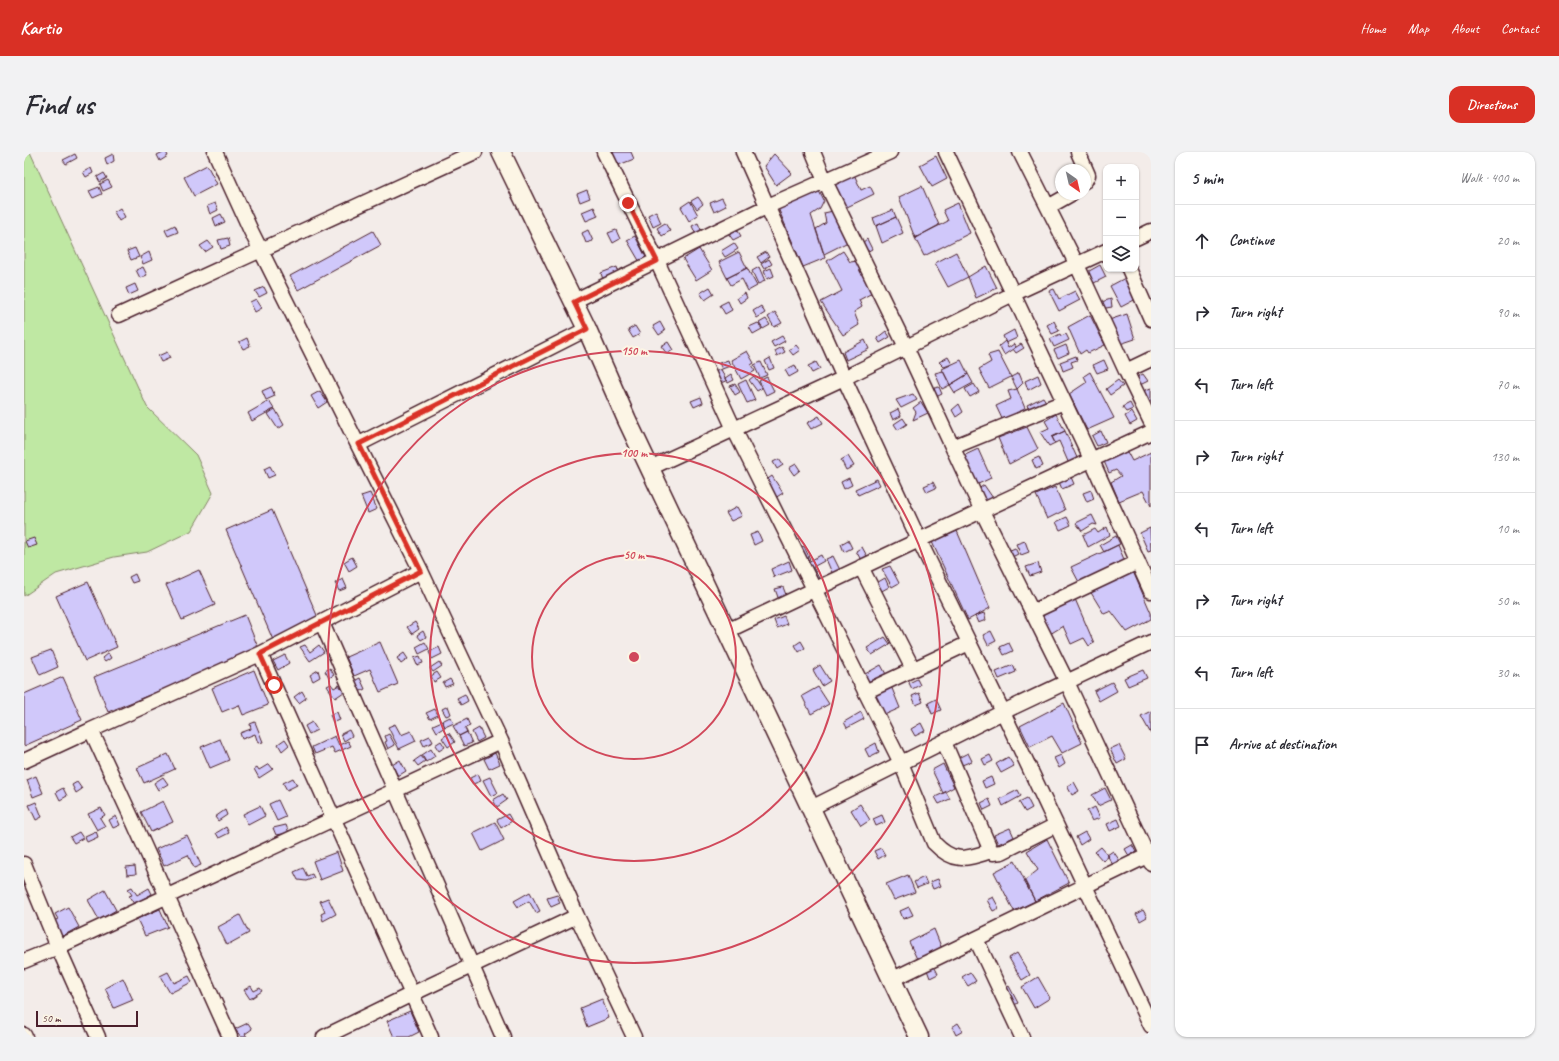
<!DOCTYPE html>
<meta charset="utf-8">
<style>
body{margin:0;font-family:Caveat,sans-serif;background:#f2f2f3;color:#2b2b33}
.controls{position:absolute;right:12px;top:12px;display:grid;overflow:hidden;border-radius:8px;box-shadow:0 1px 3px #0004}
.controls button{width:36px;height:36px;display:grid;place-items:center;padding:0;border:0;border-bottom:1px solid #e1e1e2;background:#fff;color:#2b2b33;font:20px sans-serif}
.compass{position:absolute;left:1031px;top:12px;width:36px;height:36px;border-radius:50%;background:#fff;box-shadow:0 1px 3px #0004;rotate:146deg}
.scale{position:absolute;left:12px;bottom:10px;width:102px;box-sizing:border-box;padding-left:4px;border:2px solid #4a1f2b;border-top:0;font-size:11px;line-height:14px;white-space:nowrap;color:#4a1f2b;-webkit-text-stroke:3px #fcf5e5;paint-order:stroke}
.stop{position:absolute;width:12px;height:12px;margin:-9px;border:3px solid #d93025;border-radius:50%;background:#fff}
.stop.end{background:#d93025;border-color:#fff;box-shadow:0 1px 4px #0008}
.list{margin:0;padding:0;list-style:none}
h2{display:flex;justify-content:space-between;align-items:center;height:52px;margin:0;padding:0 16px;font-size:17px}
h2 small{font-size:13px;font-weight:400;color:#7c7c81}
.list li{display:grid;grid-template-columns:26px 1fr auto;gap:12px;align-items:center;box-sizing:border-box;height:72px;padding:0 16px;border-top:1px solid #e1e1e2}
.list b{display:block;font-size:15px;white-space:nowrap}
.list em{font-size:13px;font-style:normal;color:#7c7c81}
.icon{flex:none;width:22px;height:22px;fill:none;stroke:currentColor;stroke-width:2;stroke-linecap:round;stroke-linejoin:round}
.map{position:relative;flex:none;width:1127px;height:885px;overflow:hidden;border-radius:12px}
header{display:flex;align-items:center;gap:24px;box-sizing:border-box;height:56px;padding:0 20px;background:#d93025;color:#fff}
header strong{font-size:19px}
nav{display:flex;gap:22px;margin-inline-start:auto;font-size:14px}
.intro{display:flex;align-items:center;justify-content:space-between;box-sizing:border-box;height:96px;padding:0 24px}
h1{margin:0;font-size:28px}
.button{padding:10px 18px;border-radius:12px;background:#d93025;color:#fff;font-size:14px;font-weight:700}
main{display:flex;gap:24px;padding:0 24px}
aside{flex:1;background:#fff;border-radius:12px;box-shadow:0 1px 3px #0004}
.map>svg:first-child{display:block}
</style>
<header>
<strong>Kartio</strong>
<nav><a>Home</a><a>Map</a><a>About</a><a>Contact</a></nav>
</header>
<div class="intro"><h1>Find us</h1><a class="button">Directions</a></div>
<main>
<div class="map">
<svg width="1127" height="885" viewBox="0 0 1127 885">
<rect width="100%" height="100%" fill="#f3ece9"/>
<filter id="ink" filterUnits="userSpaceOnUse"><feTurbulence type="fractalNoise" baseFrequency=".025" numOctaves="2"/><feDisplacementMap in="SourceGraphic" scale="8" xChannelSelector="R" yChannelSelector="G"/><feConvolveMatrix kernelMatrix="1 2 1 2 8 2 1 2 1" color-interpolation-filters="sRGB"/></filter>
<g filter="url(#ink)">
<path fill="#bfe8a3" stroke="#848467" d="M0 0H6L123 255 172 303 189 341 167 379 123 400 90 405 32 422 0 444Z"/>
<path fill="#d0c8fa" stroke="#4a1f2b" d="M139 0H142L144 4 136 9 133 3Z
M589 0H607L610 7 592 14 587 1Z
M51 2 53 6 42 12 39 8Z
M89 2 90 9 83 13 81 6Z
M750 2 768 21 752 33 740 14Z
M912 4 923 27 908 35 896 13Z
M183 13 193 32 170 44 160 25Z
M67 16 69 21 62 25 59 20Z
M829 20 837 38 846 34 850 42 821 56 810 31Z
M80 21 83 26 76 30 73 25Z
M84 28 88 35 79 39 76 32Z
M898 34 915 73 891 86 875 45Z
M75 35 78 42 69 46 65 39Z
M563 38 566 46 556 50 553 42Z
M788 38 795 39 800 49 796 57 787 63 801 106 779 115 754 56Z
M674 45 679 52 673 57 667 49Z
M698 46 702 54 690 60 686 51Z
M666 49 674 63 665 69 657 55Z
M191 51 194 58 186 62 183 54Z
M934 51 946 81 900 104 891 86 924 69 919 58Z
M570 55 574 64 562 69 558 60Z
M96 56 101 65 95 69 90 60Z
M869 58 872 65 852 74 849 66Z
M632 59 637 71 629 75 624 63Z
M809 59 824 90 800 102 792 77 802 71 800 61Z
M197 62 201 70 192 74 189 66Z
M872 65 879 81 858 91 852 74Z
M641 71 646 79 638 84 633 76Z
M674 71 678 80 672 83 668 74Z
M151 73 154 80 144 84 141 78Z
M712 76 717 84 709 88 704 81Z
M564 78 569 89 562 91 558 81Z
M592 78 596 87 589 91 584 81Z
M349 79 357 93 274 138 266 124Z
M611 84 624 109 617 112 603 88Z
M204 86 206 94 197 97 194 88Z
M843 87 848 97 841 101 838 91Z
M184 89 189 95 181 100 176 94Z
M710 91 714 97 701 105 697 99Z
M111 96 115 105 107 108 103 99Z
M675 97 688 118 672 128 659 107Z
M819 99 826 110 834 109 850 140 835 148 838 155 830 160 835 173 819 183 797 150 818 139 803 109Z
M125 100 128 108 119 112 116 105Z
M715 100 723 116 703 126 695 110Z
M742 100 745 105 737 111 733 105Z
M932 100 944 125 924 135 911 111Z
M745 107 748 112 740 117 737 112Z
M1076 113 1082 125 1064 134 1058 123Z
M962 114 973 136 952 146 944 125Z
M119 115 123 123 116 126 112 118Z
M593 115 595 122 579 128 577 121Z
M735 115 741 129 734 132 728 119Z
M723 116 733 134 724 139 718 127 707 133 703 126Z
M747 116 750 124 743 127 740 119Z
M1103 125 1114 146 1097 155 1086 134Z
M111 132 114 139 105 143 102 136Z
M240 135 243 141 235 145 231 139Z
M686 135 690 142 681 148 676 141Z
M1030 137 1035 147 1051 139 1056 148 1035 159 1025 139Z
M721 141 723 146 716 151 713 146Z
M232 147 238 156 231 160 226 150Z
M1087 147 1088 155 1076 157 1074 151Z
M704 149 708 158 701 162 696 153Z
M737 154 741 161 733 166 729 159Z
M751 160 758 171 750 175 744 165Z
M1103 162 1111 187 1090 194 1082 169Z
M1066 163 1081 193 1064 201 1062 198 1056 202 1044 175Z
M742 167 746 173 739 177 735 171Z
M1030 169 1035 179 1028 182 1023 173Z
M636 170 641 179 635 183 629 174Z
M734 171 738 177 729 182 725 175Z
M611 174 616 182 609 186 604 178Z
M990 178 993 186 982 191 979 184Z
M862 179 866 185 856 191 853 186Z
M1036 182 1037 184 1042 182 1045 188 1030 195 1026 187Z
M758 184 761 189 750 195 747 190Z
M223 186 226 194 219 197 215 190Z
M841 188 845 197 822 208 819 200Z
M981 189 984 196 990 192 992 195 980 203 975 194Z
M644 190 649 198 643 202 637 194Z
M997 192 1000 196 992 201 989 197Z
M772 193 776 198 769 203 765 198Z
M1042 193 1045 201 1034 206 1030 198Z
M758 195 761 200 753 204 751 199Z
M723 199 730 211 727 213 731 219 717 227 707 208Z
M143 200 146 206 137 210 134 204Z
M974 200 987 225 965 236 955 217 967 210 964 203Z
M1052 204 1053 208 1047 210 1049 215 1039 219 1036 210Z
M924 205 928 212 920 215 915 210Z
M746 206 750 216 745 218 741 209Z
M704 208 706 214 698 217 695 211Z
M937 208 944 222 926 233 918 217Z
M1080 208 1084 217 1073 221 1069 213Z
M737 210 743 223 736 226 730 213Z
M792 210 796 217 788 221 784 214Z
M771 213 774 220 765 225 761 218Z
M697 217 702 229 696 231 691 220Z
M919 219 926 233 918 237 911 221Z
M1066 220 1090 266 1063 278 1045 242 1063 230 1060 224Z
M995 221 999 231 993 237 987 225Z
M707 222 710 228 704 231 701 226Z
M944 222 949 231 931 241 926 233Z
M1119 222 1124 229 1114 234 1109 227Z
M1014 223 1017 231 1004 238 1001 229Z
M730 224 738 236 733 239 725 228Z
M743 225 750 239 742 243 735 229Z
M722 228 731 248 723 251 714 232Z
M1094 228 1099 234 1086 243 1082 237Z
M711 232 716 240 711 243 706 234Z
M950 232 955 240 946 245 941 237Z
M247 235 251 244 242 248 238 239Z
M915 235 918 242 910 246 906 237Z
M1127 236V249L1119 252 1114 241Z
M993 237 1003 261 980 271 972 254 987 247 984 239Z
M296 239 303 250 294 256 287 244Z
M889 242 893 248 877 256 872 248Z
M677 245 679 251 670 255 667 249Z
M1019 245 1024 253 1006 261 1003 253Z
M245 249 250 257 228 269 224 261Z
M897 250 904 261 889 268 892 260 889 256Z
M1106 251 1109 257 1102 260 1098 255Z
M935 252 939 260 932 265 928 258Z
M251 257 260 273 254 277 244 262Z
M874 257 877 264 869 268 866 261Z
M1108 260 1113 269 1106 273 1101 264Z
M1032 262 1041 279 1028 285 1031 291 1025 294 1016 280 1025 276 1021 269Z
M795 264 799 271 787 277 783 271Z
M879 266 883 272 874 278 870 272Z
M1003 275 1014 297 985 312 974 286Z
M1041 279 1054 308 1045 312 1035 289 1031 291 1028 285Z
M1077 279 1082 290 1073 294 1068 284Z
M1101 296 1108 309 1127 300V354L1119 339 1095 349 1087 330 1097 324 1092 318 1085 321 1079 307Z
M954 297 967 326 950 334 937 305Z
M824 304 830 314 822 318 817 308Z
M1015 305 1019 314 1012 317 1008 308Z
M755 307 759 313 753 317 749 310Z
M772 312 776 318 770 323 765 316Z
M246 314 251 323 244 326 240 317Z
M748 324 759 341 751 346 741 329Z
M1047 325 1050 332 1038 337 1035 330Z
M825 326 828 333 820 337 817 330Z
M853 327 856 333 834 343 831 337Z
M909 330 912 336 903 340 900 334Z
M960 333 971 349 964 353 953 338Z
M1031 335 1041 358 1023 367 1012 343Z
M1067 338 1070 347 1063 350 1059 341Z
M346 341 353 357 344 361 337 344Z
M713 355 718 364 707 369 702 361Z
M248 358 295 468 249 488 202 378Z
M1068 363 1073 373 1069 372 1058 379 1052 371Z
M1043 365 1047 373 1036 378 1032 370Z
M1083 375 1086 383 1064 395 1059 383 1071 377 1074 381Z
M1126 376 1127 398 1124 399 1116 381Z
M933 379 966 456 944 468 908 390Z
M734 380 738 389 730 393 726 383Z
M1092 384 1096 392 1080 400 1076 393Z
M10 386 13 393 4 396 1 389Z
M824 388 828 396 820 400 817 392Z
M1001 389 1005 400 997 403 992 392Z
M1094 393 1102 412 1057 434 1047 415Z
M780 394 786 407 779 410 773 397Z
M838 395 843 404 837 408 832 399Z
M991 396 994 402 986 406 984 399Z
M797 403 800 409 789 415 796 428 790 431 780 412Z
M809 404 816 418 808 421 802 407Z
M328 405 333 414 325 419 320 410Z
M765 409 768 418 750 425 747 417Z
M1014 411 1017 420 1006 424 1002 415Z
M866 414 875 431 868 435 858 417Z
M1108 417 1127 461V467L1103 480 1087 459 1080 462 1066 439Z
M175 418 191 453 158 468 142 433Z
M111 422 114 429 108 431 105 425Z
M861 426 865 435 854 441 849 433Z
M319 427 323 436 315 439 311 431Z
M64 430 93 495 61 509 32 444Z
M759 435 764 448 756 451 751 437Z
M1051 447 1070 491 1065 494 1060 486 1047 492 1039 474 1026 482 1016 465Z
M960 461 962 468 954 471 951 464Z
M221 463 235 498 84 560 70 525Z
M760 464 763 472 753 476 750 468Z
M391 470 395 477 388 482 383 475Z
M399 479 402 485 397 488 393 483Z
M967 479 972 489 964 493 959 483Z
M861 485 866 492 848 503 843 496Z
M777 489 781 496 775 500 771 493Z
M356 490 374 532 356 540 346 517 330 524 322 505Z
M401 490 405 497 395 502 392 495Z
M985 491 989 499 980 503 976 495Z
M281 493 286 500 295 493 300 500 286 509 276 495Z
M415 495 418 502 408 507 405 500Z
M27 498 34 515 16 523 8 505Z
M84 501 87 506 81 510 78 506Z
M380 501 384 507 377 512 373 506Z
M261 503 265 511 254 518 249 509Z
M396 504 399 511 393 513 390 506Z
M415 510 418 514 409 520 406 516Z
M796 513 806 529 798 534 789 518Z
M857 513 863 524 846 533 841 522Z
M989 513 992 520 975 527 972 520Z
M306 516 310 523 305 526 301 519Z
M230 518 244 553 219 563 215 553 198 560 188 536Z
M294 518 296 525 289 529 286 523Z
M1119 518 1123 526 1104 534 1100 526Z
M413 520 417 526 410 530 407 524Z
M39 525 58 568 0 594V542Z
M336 526 341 537 333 541 328 530Z
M426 527 429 532 421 535 419 531Z
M893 527 896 533 888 537 885 531Z
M1088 530 1093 539 1075 549 1070 539Z
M307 532 310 536 315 533 320 540 311 546 303 534Z
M867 534 876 556 858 564 848 542Z
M794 535 805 552 787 562 778 544Z
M278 539 282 546 275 551 270 545Z
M895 541 899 550 892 553 888 544Z
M441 542 444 549 437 553 433 546Z
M912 547 917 558 908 562 904 551Z
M1040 551 1058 591 1038 601 1028 584 1006 595 996 574Z
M424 554 427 562 422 564 418 557Z
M411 557 414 563 406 567 402 561Z
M1127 559V582L1117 564Z
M313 560 316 568 309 570 306 563Z
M837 560 840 567 823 576 820 570Z
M426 565 430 571 421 575 418 569Z
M443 567 446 574 441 576 443 580 435 584 429 574Z
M418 569 421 575 413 580 409 573Z
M231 570 239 590 234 591 231 582 218 587 216 581 227 577 226 572Z
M288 570 293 578 285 582 281 574Z
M897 571 901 579 891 584 887 577Z
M371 572 377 583 387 579 392 589 375 597 364 575Z
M455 576 460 586 453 590 448 580Z
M325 578 328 584 320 589 317 582Z
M443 580 448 591 440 594 435 584Z
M425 581 431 590 424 595 418 586Z
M365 582 371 593 364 597 361 590 363 589 361 584Z
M311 584 315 593 324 589 327 594 311 601 308 595 291 602 288 595Z
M406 584 409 590 400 594 397 588Z
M196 587 205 608 186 616 177 595Z
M261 587 265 593 258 599 254 592Z
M417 589 421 595 415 599 411 593Z
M852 591 855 600 845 605 841 597Z
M1095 593 1102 607 1093 612 1086 597Z
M407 597 411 604 402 610 398 603Z
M471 601 476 612 465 617 460 607Z
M944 601 948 609 938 613 934 606Z
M144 602 151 617 120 631 113 616Z
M966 603 969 609 961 613 958 607Z
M1037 603 1041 612 1035 616 1030 606Z
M397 604 401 609 394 614 390 609Z
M984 605 990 614 977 621 972 612Z
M376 608 382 619 374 624 368 613Z
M245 612 249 617 235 626 230 617 233 615 235 618Z
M919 612 930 635 919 641 908 618Z
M454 622 457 629 449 632 446 626Z
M12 624 19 641 9 645 3 628Z
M139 625 144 632 134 638 130 631Z
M466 625 474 641 467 644 459 628Z
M967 625 970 632 961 636 958 629Z
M269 626 273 633 263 638 259 631Z
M53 630 58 637 52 641 48 633Z
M1050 630 1055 639 1048 643 1043 634Z
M39 636 43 644 36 648 32 640Z
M1081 636 1087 648 1074 654 1068 643Z
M994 638 997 644 979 654 976 647Z
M922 640 926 647 915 652 911 645Z
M479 642 483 648 473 655 469 648Z
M1003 646 1008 656 1001 660 995 650Z
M965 647 968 654 960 658 957 651Z
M254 648 262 665 253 669 245 652Z
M139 649 149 670 127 680 117 660Z
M12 650 18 665 12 668 5 653Z
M836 652 846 668 837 674 827 658Z
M236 654 241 664 224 673 219 662Z
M1071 655 1076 666 1068 669 1063 659Z
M77 656 81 663 76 666 81 674 73 678 64 662Z
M201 658 203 663 194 669 191 665Z
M484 662 488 669 477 676 473 668Z
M858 663 861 670 852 674 849 667Z
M92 664 96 673 89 676 85 668Z
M1094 667 1097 674 1086 679 1083 672Z
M471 670 480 688 458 699 449 681Z
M262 673 265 681 252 683 249 676Z
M202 675 205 681 195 686 192 681Z
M986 676 990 685 974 692 970 683Z
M72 679 74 685 63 690 61 684Z
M55 680 59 686 50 691 46 685Z
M1061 680 1065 687 1056 693 1052 685Z
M163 683 177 713 170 716 164 703 140 714 132 697Z
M1023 687 1045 731 1011 749 1000 729 1014 718 1003 699Z
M1108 693 1112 700 1105 704 1101 697Z
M1077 695 1085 704 1079 709 1071 700Z
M857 696 861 703 854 707 850 699Z
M1089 699 1096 709 1089 713 1083 703Z
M313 700 319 719 296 728 289 709Z
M991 709 1011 749 990 759 970 720Z
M111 714 112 722 103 723 102 715Z
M279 716 283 724 288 722 290 726 282 729 274 728 270 720Z
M884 723 891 740 870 748 862 732Z
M900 725 903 732 893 736 890 730Z
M914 727 917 734 909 737 906 730Z
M108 735 113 743 125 736 128 742 110 752 105 744 108 743 104 737Z
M81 738 92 758 75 768 64 748Z
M506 740 516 759 512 761 505 749 494 755 490 749Z
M533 743 536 751 527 755 523 746Z
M969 745 975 756 969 759 963 748Z
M304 746 312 762 299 769 297 762 301 760 296 749Z
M44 755 55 775 37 785 28 770 34 767 31 762Z
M885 755 889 763 879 767 876 759Z
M136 757 144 775 121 784 113 767Z
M1119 758 1123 765 1116 769 1112 762Z
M216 763 225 781 203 793 194 775Z
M910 777 918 797 893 807 885 790Z
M993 801 1006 823 998 828 985 806Z
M910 814 914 822 906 826 903 818Z
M144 820 150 831 165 824 168 830 146 841 136 824Z
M946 820 952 829 944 834 938 825Z
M1014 825 1026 846 1010 856 998 835Z
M99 826 109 848 90 856 81 836Z
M227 834 230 839 236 836 238 839 226 847 220 838Z
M985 834 994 851 987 855 978 838Z
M578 847 585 866 563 875 556 856Z
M386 859 395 880 385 885H370L363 869Z
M224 871 228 877 221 882 223 885H217L211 877Z
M934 871 939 879 932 883 928 875Z"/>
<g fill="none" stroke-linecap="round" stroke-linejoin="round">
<defs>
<path id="minor" d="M191 0 227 79 397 419 477 589 553 764 610 885
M580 0 633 109 710 277 877 611 910 691C930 712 942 707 967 699
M719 0 820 226 895 388 979 560 1127 874
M789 0 801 29 882 195 958 359 1043 530 1127 711
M922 0 1068 309 1127 439
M996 0 1053 113 1102 219 1127 270
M1054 0 1064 23 1061 29
M1024 55 1047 42
M1112 86 1127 79
M1105 117 1127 167
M550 149 744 54 866 0
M95 163 451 0
M1102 219 1127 207
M335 292 563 177
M929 295 1040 250
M626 316 820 226 989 142 1082 99
M837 415 889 517
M1008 460 1114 410
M298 471 479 885
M703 479 895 388 1127 280
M236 502 407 885
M841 540 945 491
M67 578 236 502 397 419
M920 590 967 699 969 701 978 700 1032 673
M0 609 67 578 110 671 206 885
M787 656 979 560 1127 490
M0 712 34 795 74 885
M952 787 998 885
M0 809 34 795 477 589
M867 828 1127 702
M0 883 1 885
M300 885 388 842 553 764"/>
<path id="tertiary" d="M477 0 563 177 603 268 895 885"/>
</defs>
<use href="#minor" stroke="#4a1f2b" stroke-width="17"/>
<use href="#tertiary" stroke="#4a1f2b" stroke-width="21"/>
<use href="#minor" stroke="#fcf5e5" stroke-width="14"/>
<use href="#tertiary" stroke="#fcf5e5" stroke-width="18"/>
</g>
</g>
<g fill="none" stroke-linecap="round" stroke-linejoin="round" filter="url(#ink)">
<path stroke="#d93025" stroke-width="5" d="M250 533 236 502 397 419 335 292 563 177 550 150 633 109 604 51"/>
</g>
<g fill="none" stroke="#d1495b" stroke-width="2">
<circle cx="610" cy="505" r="102"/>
<circle cx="610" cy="505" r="204"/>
<circle cx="610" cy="505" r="306"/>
</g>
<circle cx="610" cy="505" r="6" fill="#d1495b" stroke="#fcf5e5" stroke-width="2"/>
<g font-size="12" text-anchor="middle" font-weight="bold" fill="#d1495b" stroke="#fcf5e5" stroke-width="4" stroke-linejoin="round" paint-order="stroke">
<text x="610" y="203">150 m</text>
<text x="610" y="305">100 m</text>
<text x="610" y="407">50 m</text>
</g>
</svg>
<div class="controls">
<button>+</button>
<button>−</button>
<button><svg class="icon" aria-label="layers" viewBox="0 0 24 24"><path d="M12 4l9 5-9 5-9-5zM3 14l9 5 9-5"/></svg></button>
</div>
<svg class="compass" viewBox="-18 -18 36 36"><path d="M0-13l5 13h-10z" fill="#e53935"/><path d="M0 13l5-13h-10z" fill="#7c7c81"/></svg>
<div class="scale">50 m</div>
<div class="stop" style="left:250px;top:533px"></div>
<div class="stop end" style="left:604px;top:51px"></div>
</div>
<aside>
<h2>5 min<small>Walk · 400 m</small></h2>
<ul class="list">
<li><svg class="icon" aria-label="ahead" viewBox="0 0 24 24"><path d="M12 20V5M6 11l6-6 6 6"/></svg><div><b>Continue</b></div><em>20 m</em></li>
<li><svg class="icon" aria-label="right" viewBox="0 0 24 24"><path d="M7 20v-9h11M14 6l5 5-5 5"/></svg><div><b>Turn right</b></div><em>90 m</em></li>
<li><svg class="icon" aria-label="left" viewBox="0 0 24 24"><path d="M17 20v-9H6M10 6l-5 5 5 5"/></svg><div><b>Turn left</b></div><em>70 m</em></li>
<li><svg class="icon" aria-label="right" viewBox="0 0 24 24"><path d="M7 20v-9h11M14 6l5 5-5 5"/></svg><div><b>Turn right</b></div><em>130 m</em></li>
<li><svg class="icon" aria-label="left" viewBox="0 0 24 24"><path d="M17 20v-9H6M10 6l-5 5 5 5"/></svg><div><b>Turn left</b></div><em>10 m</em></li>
<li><svg class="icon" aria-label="right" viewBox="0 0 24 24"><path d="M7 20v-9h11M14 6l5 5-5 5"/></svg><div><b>Turn right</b></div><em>50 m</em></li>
<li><svg class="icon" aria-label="left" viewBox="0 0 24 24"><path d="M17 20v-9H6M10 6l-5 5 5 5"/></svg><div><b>Turn left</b></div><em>30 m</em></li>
<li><svg class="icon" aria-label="arrive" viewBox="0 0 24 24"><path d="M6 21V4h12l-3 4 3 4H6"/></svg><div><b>Arrive at destination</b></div></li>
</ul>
</aside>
</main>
